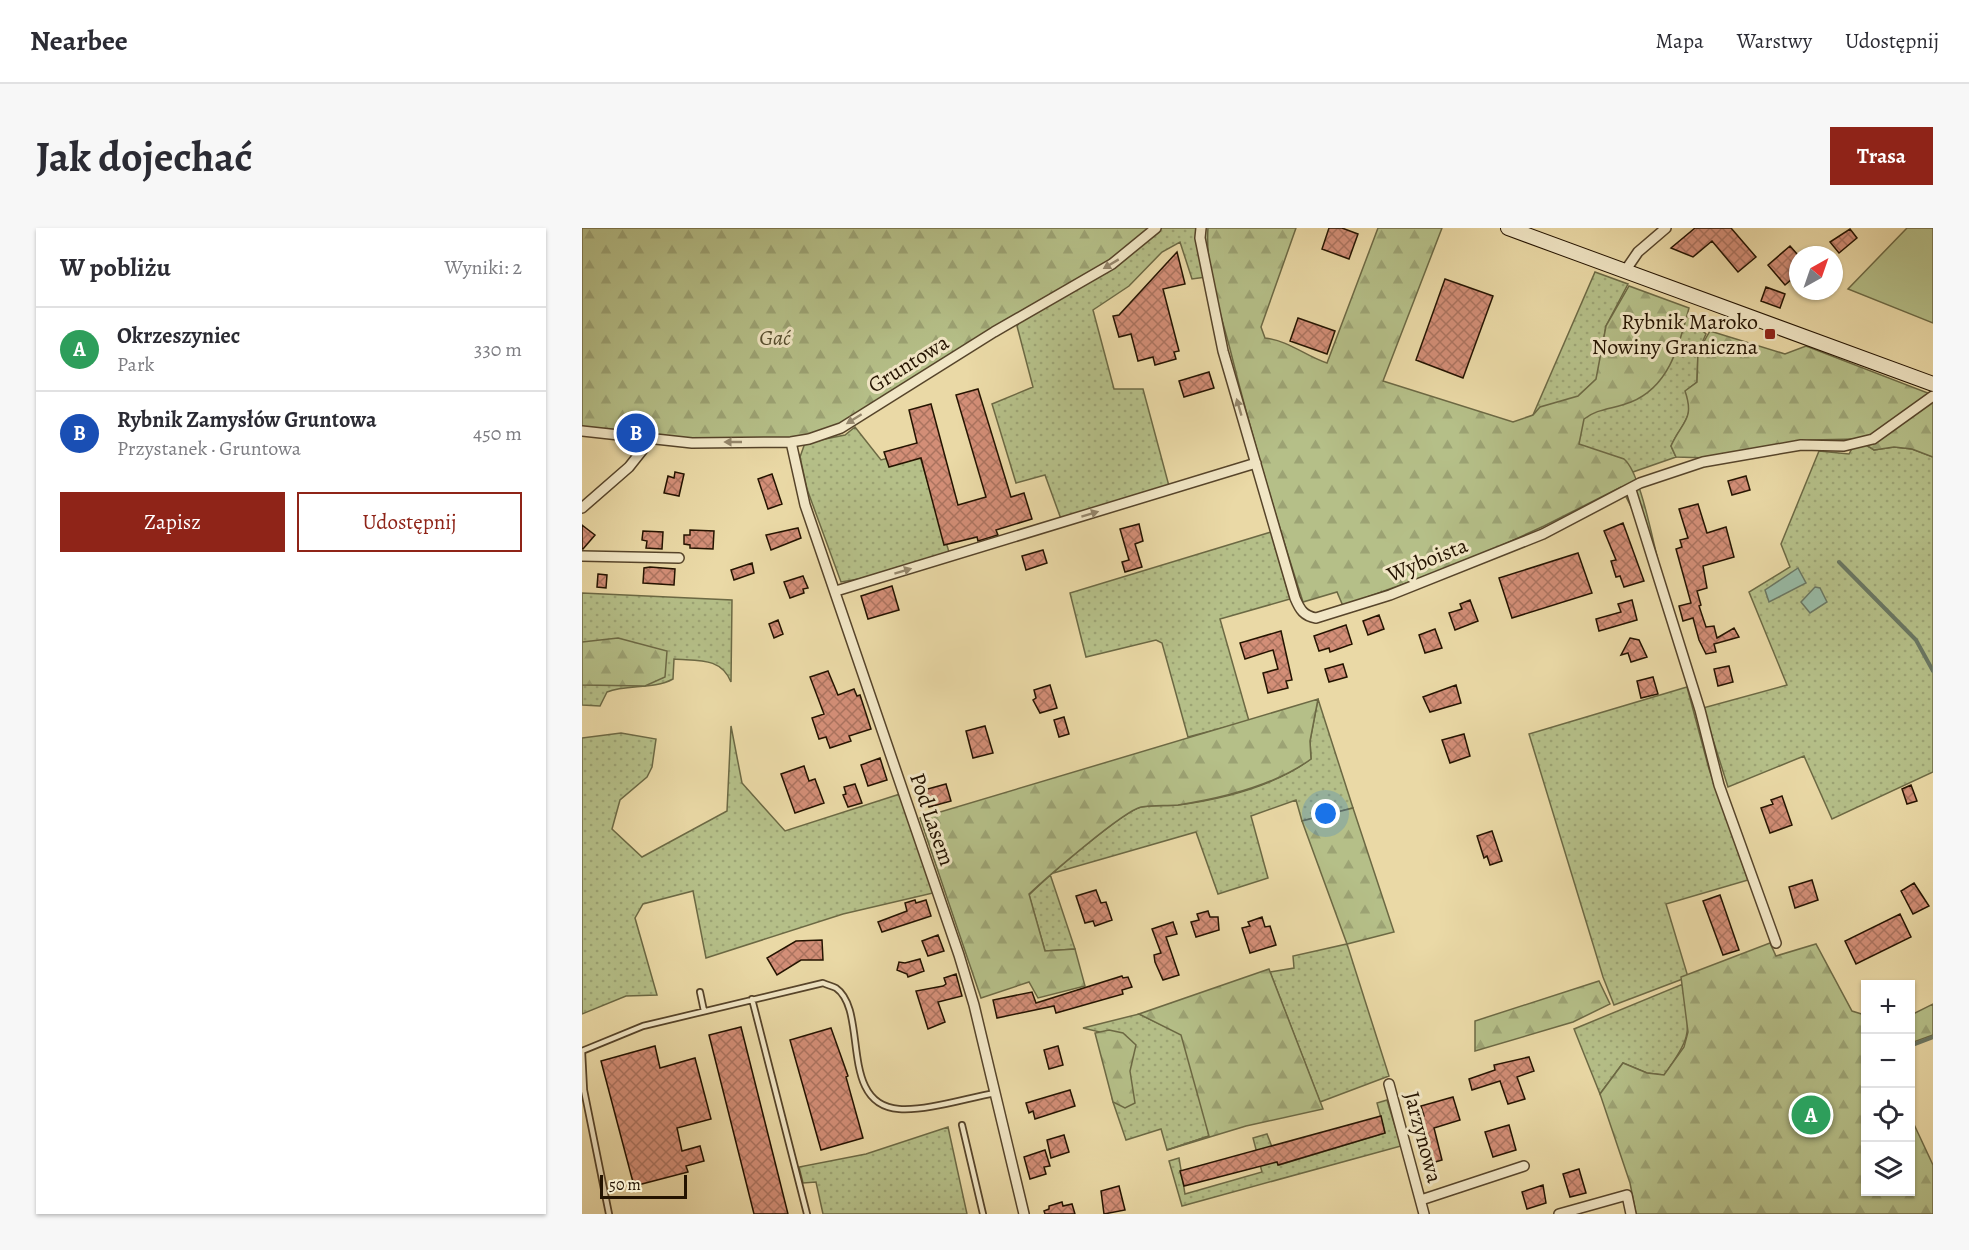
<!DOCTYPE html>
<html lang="pl">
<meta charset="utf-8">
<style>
body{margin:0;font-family:Alegreya,serif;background:#f7f7f7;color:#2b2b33}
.controls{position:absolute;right:18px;bottom:18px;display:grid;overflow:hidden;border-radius:0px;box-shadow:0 2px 4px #0004}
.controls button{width:54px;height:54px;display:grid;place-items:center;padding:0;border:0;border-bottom:2px solid #e1e1e2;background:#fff;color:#2b2b33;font:30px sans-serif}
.compass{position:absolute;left:1207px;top:18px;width:54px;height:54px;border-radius:50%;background:#fff;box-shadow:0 2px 4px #0004;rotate:40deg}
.scale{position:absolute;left:18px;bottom:15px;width:87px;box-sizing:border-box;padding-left:6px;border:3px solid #241300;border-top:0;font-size:16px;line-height:21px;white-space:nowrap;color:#241300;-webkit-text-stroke:4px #f1e6c5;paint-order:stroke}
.you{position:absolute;left:744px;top:586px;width:21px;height:21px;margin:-15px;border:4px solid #fff;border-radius:50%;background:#1a73e8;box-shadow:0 0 0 9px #1a73e833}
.badge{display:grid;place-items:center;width:39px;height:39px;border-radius:50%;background:#8f2418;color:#fff;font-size:20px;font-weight:700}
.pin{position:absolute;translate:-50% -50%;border:3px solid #fff;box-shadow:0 2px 6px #0006}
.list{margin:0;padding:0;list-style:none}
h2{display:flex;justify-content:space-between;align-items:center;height:78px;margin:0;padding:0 24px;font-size:26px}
h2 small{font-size:20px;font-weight:400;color:#7c7c81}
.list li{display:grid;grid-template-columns:39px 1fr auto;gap:18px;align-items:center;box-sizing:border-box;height:84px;padding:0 24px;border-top:2px solid #e1e1e2}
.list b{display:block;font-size:22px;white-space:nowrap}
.list p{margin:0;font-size:20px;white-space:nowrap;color:#7c7c81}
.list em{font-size:20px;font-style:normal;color:#7c7c81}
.actions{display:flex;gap:12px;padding:18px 24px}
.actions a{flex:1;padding:14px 0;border:2px solid #8f2418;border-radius:0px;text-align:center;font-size:21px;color:#8f2418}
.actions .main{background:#8f2418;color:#fff}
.icon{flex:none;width:33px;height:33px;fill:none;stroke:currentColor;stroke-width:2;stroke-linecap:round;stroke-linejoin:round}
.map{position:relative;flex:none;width:1351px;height:986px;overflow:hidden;border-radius:0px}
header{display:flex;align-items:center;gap:36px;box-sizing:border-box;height:84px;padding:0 30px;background:#fff;border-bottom:2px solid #e1e1e2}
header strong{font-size:28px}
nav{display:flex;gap:33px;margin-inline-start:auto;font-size:21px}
.intro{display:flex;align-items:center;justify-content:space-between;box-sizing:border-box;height:144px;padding:0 36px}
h1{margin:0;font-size:42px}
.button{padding:15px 27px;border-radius:0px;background:#8f2418;color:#fff;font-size:21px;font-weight:700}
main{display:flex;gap:36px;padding:0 36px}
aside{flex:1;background:#fff;border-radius:0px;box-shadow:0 2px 4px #0004}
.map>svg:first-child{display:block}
</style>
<header>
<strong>Nearbee</strong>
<nav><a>Mapa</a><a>Warstwy</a><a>Udostępnij</a></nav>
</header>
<div class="intro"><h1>Jak dojechać</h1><a class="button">Trasa</a></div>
<main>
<aside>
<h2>W pobliżu<small>Wyniki: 2</small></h2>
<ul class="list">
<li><span class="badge" style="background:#2e9e5b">A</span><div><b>Okrzeszyniec</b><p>Park</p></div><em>330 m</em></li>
<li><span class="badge" style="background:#1a4fb4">B</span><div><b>Rybnik Zamysłów Gruntowa</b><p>Przystanek · Gruntowa</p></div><em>450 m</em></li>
</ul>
<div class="actions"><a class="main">Zapisz</a><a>Udostępnij</a></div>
</aside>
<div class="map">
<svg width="1351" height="986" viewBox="0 0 1351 986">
<defs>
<pattern id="grass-dots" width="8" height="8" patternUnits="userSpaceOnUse" patternTransform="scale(1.5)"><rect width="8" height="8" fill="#b5bf88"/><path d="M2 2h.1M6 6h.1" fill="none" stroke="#9ca374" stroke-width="1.8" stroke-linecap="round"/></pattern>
<pattern id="forest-firs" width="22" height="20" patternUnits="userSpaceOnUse" patternTransform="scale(1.5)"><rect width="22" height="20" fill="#b5bf88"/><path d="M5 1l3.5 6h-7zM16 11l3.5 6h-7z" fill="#9ca374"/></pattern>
<pattern id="building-cross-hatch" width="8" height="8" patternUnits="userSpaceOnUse" patternTransform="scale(1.5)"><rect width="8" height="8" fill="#d38e77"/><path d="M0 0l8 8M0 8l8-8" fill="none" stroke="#ab735f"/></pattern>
</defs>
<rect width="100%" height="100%" fill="#ead9a6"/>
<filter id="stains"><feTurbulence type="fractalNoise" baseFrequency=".00333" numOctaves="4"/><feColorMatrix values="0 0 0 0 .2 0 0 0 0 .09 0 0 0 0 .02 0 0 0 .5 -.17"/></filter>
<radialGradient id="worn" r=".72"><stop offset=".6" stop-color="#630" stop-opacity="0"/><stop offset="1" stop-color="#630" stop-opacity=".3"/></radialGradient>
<path fill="url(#grass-dots)" stroke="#6c6944" stroke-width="1.5" d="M572 0H626L631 48 610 51 598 14 580 24 547 58 511 82 532 161H561L587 258 479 291 463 247 434 255 410 176 451 159 435 98 440 90Z
M1013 44 1046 56 1024 98 1015 151 997 167 1103 86 1124 106 1116 124 1115 154 1104 163C1113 192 1100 193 1089 218L1094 229 1051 244 1036 255 951 187Z
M273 199 299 232 336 222 367 324 288 349 259 354 225 261 218 229 223 215 263 207Z
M1275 211 1292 222 1312 219 1330 221 1351 229V544L1250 591 1222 528 1146 559 1121 480 1205 457 1167 364 1208 339 1199 316 1237 223 1267 226Z
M689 304 708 371 638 391 667 493 606 509 580 415 574 412 504 429 488 365Z
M0 365 150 372 149 454C139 429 116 433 92 431L91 451C71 462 46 456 25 464L18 478 0 477Z
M1105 459 1127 541 1166 652 1084 676 1106 749 1032 777 1021 749 947 506Z
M736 471 771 580 720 593 714 572 669 588 686 650 636 666 614 604 468 646 493 721 463 723 447 667C464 650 541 583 559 579 571 577 584 578 596 577 641 571 692 558 729 531L728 513Z
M149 498 160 555 203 603 318 566 351 665 261 686 124 730 111 663 61 676 53 690 75 767 44 768 0 786V510L39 505 74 511 70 539 65 549 38 572 30 601 60 629 145 583Z
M765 716 807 848 738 874 688 744 712 740 711 728Z
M1101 756C1107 805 1112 806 1082 847L1065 845 1041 835 1018 866 992 801Z
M557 786 603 808 627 908 585 922 579 901 544 912 531 874 518 804 501 800Z
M805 872 819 918 600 978 587 933 597 930 603 966 680 944 671 910 685 906 697 937 803 905 795 875Z
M366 899 385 986H241L234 954 221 955 217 939 284 926Z"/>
<path fill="url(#forest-firs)" stroke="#6c6944" stroke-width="1.5" d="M0 0H572L548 22 440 90 230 212 211 219 145 217 0 199Z
M626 0H714L679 99 683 110C708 113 723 128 745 135L796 0H860L801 153 931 194 951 187 958 179 996 168 1014 151 1024 98 1047 58 1107 80C1097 117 1088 158 1049 174 1032 181 1016 180 1002 191L997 216 1042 231C1058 244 1070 310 1076 332L1039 259 962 298 890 331 761 378 755 364 721 374C694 290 669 206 648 121 638 83 623 40 626 0Z
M1128 103 1203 126 1224 118 1351 167V229L1330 221 1312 219 1292 222 1275 211 1229 212 1126 230 1094 229 1089 218C1100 193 1113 192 1103 163L1115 154 1116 124Z
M36 410 85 423 83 449 63 458 0 457V414Z
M736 471 728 513 729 531C692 558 641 570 596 577 584 578 571 577 559 579 541 583 464 650 447 666L463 723 493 721 503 758 456 770 447 754 399 770 338 590Z
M771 580 812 704 765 716 720 593Z
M1188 715 1194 728 1234 716 1270 783 1283 787 1284 964H1328L1329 890 1351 937V986H1054L1048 955 1018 866 1041 835 1065 845 1082 847 1102 819 1106 804 1099 749Z
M687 741 741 881 664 898 585 922 627 908 599 807 557 786Z
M1017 753 1028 776 991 794 893 823V793Z
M1351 776V807L1329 815V787Z
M527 802 541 805 554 817 548 843 553 875 543 880 531 874 513 805Z"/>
<path fill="#b5bf88" stroke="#6c6944" stroke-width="1.5" d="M1325 0H1351V95L1266 61Z"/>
<path fill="#98baa5" stroke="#6a7763" stroke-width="1.5" d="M1216 340 1224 355 1187 374 1183 362Z
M1233 359 1238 360 1245 374 1228 385 1219 374Z"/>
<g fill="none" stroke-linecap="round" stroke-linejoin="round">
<path stroke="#6a7763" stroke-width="4" d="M1257 334 1334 412 1351 443
M1328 818 1351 809"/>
</g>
<path fill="url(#building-cross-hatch)" stroke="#241300" stroke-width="1.5" d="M747 0H760L776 6 767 31 740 21Z
M1113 0H1149L1174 29 1156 44 1130 13 1111 29 1089 20Z
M1268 1 1275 10 1257 25 1248 14Z
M1208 18 1216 27V46L1203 57 1186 37Z
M595 24 603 56 581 61 597 123 592 124 594 131 573 137 571 129 556 133 549 106 537 109 531 88 537 87Z
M863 51 911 68 881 150 834 132Z
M1184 59 1203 66 1198 80 1179 73Z
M716 90 753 103 745 126 708 113Z
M627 144 632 160 602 169 597 153Z
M396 161 429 269 442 265 450 291 414 302 416 307 396 313 395 309 362 317 339 230 307 239 302 224 335 215 327 182 349 176 376 277 404 269 374 167Z
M93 244 102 246 97 268 82 265 86 248 92 250Z
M190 246 200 276 186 281 176 251Z
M1164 248 1168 262 1150 267 1146 253Z
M1116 276 1125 305 1144 299 1152 329 1121 338 1125 360 1115 363 1119 377 1117 378 1124 399 1132 398 1135 410 1152 400 1157 409 1132 416 1134 424 1124 426 1117 412 1111 390 1101 393 1097 378 1109 375 1094 321 1100 319 1098 312 1106 310 1097 281Z
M1041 295 1062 353 1042 359 1038 348 1034 349 1029 333 1034 332 1022 303Z
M557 296 561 313 553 316 560 339 543 344 540 334 547 332 538 301Z
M0 297 13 307 1 321H0Z
M216 300 219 310 189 322 184 307Z
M108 302 132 303 131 321 108 320V317L102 316V307H108Z
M61 303 81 304 80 321 64 320 65 313 60 312Z
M461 322 465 335 444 342 440 328Z
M996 325 1010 365 930 390 917 350Z
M170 335 172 345 152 352 149 342Z
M68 339 93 341 92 357 61 355 62 340Z
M16 346 25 347 24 360 15 359Z
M221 348 226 360 221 361 222 365 208 370 202 354Z
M310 358 317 382 286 391 279 368Z
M888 372 896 393 873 402 867 385 880 381 878 376Z
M1050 372 1055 392 1017 403 1014 391 1039 384 1036 376Z
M797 387 802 401 786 407 781 393Z
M196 392 201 406 192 410 187 396Z
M764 397 770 416 748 424 747 420 737 423 732 408Z
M853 401 860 420 843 425 837 407Z
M699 403 710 452 704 453 706 460 686 465 681 445 696 441 691 422 663 431 658 415Z
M1048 410 1057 412 1065 429 1049 434 1046 425 1039 427Z
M761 436 765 449 747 454 743 441Z
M1147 438 1151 454 1136 458 1132 441Z
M246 443 256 467 272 461 275 468 278 467 289 501 267 508 269 513 248 520 244 509 237 511 230 490 242 486 228 449Z
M1071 449 1076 466 1059 470 1055 453Z
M468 457 475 480 458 485 451 472 454 470 452 462Z
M874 457 879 475 848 484 841 469Z
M482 489 487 506 477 509 472 492Z
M403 498 411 525 391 530 384 503Z
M882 506 888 528 868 535 860 512Z
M298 530 305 552 286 558 279 537Z
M222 538 227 553 233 551 242 575 213 585 199 546Z
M273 556 280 575 266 579 261 567 264 566 262 559Z
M364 556 369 573 347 579 342 562Z
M1329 557 1335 573 1325 576 1320 561Z
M1200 568 1210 597 1188 605 1179 580 1191 576 1189 572Z
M910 603 920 633 908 637 905 628 902 630 895 608Z
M1230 652 1236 672 1213 680 1207 659Z
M1332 655 1347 678 1331 686 1319 663Z
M514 662 519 675 524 674 530 692 513 698 511 693 503 695 494 668Z
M1138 667 1157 722 1141 727 1121 673Z
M333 672 334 675 344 672 349 688 300 704 296 694 325 683 323 675Z
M626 683 628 689H636L637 702 614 709 609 694 617 692 615 686Z
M1318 686 1329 709 1274 736 1263 713Z
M680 689 683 699 688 698 694 717 668 725 660 700 668 698 666 694Z
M591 694 595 706 584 709 597 747 581 752 573 734 572 727 579 725 570 701Z
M356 707 362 723 346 728 340 713Z
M240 712 241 732H219L195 747 185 730 214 713Z
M338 731 342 743 326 749 325 746 315 742 317 734 323 735Z
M374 746 380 768 356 774 363 794 346 801 334 763 361 758 364 756 362 750Z
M540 748 541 750 546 749 550 759 540 762 541 766 474 785 472 778 415 790 411 772 450 764 454 775Z
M159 799 196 946 206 986H172L127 807Z
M249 800 266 848 264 849 281 910 239 922 208 812Z
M73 818 78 840 113 830 129 891 95 900 100 923 118 918 122 933 104 938 106 944 52 958 19 833Z
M476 818 481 837 467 841 462 822Z
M947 829 952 843 935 849 943 871 926 876 918 853 890 862 887 851 913 842 912 837Z
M488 862 493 878 453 891 451 883 447 885 444 875Z
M871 869 878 892 852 900 860 932 843 937 832 891 842 888 839 878Z
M799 888 803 905 696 937 695 934 602 958 598 943Z
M927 897 934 922 911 929 903 904Z
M482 907 487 924 469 930 465 912Z
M463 922 468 938 462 939 464 946 448 951 442 929Z
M997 941 1004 965 988 969 981 946Z
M961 957 964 975 945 981 940 964Z
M537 958 543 982 522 986 519 963Z
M480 974 481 978 490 976 493 986H463L462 983 467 981V978Z"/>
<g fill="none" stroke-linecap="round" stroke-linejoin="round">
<defs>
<path id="lane" d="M118 764 122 783
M170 771 225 986
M380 897 401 986
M27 986 2 862 0 823 61 798 241 755C245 757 250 758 254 760 287 783 256 877 317 881 345 883 385 870 413 865"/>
<path id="street" d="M619 0 618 10 641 123 713 370C718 382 722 388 734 390L808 367 961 306 1058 255 1121 234 1219 217 1262 218 1291 211 1351 168
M1043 43 1056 24 1084 0
M0 203 110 215 209 214 227 211 259 200 412 104 530 36 574 0
M209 214 223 277 377 727 392 777 442 986
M1049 262 1118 482 1137 557 1194 715
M0 280 47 239 70 210
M0 328 97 330
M254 363 674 235
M807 856 842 986
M839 972 942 938
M977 986 1045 967 1049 986"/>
<path id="secondary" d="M926 0 1351 156"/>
</defs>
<use href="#lane" stroke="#56442a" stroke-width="8"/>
<use href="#street" stroke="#56442a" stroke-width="12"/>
<use href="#secondary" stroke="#241300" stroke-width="16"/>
<use href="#lane" stroke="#f1e6c5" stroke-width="4.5"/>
<use href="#street" stroke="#f1e6c5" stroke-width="9"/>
<use href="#secondary" stroke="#f1e6c5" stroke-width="14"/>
</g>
<defs><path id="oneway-solid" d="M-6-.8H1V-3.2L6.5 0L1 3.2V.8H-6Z" transform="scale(1.5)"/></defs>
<g fill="#95876c">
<use href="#oneway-solid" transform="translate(529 36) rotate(149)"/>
<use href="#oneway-solid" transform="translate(657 179) rotate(-106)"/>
<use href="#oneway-solid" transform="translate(272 191) rotate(148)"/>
<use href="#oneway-solid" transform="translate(151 214) rotate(180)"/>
<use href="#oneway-solid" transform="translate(508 286) rotate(-17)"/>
<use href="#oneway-solid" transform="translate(321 343) rotate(-17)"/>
</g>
<rect fill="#8f2418" stroke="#f1e6c5" stroke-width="2" x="1182" y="100" width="12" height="12" rx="3"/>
<g text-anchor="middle" stroke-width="6" stroke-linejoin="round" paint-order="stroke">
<g font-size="22" fill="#241300" stroke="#f1e6c5" text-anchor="end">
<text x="1176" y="101">Rybnik Maroko<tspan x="1176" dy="25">Nowiny Graniczna</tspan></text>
</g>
<g font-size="22" font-style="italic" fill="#574f30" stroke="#f1e6c5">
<text x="193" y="117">Gać</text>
</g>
<g font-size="22" fill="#241300" stroke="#f1e6c5">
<text transform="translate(326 135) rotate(-32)" y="8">Gruntowa</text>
<text transform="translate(845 331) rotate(-22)" y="8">Wyboista</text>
<text transform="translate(351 591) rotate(71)" y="8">Pod Lasem</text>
<text transform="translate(842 909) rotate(75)" y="8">Jarzynowa</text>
</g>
</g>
<rect width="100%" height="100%" filter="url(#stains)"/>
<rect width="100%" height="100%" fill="url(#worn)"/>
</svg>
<div class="controls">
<button>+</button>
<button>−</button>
<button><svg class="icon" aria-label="locate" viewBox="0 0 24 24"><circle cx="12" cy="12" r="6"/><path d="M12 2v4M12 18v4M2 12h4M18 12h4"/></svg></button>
<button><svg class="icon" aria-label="layers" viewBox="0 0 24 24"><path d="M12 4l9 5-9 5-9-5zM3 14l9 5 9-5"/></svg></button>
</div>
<svg class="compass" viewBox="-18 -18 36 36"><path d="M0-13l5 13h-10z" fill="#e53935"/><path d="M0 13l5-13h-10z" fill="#7c7c81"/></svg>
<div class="scale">50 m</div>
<div class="you"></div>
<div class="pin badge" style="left:1229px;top:887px;background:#2e9e5b">A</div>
<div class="pin badge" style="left:54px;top:205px;background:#1a4fb4">B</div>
</div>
</main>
